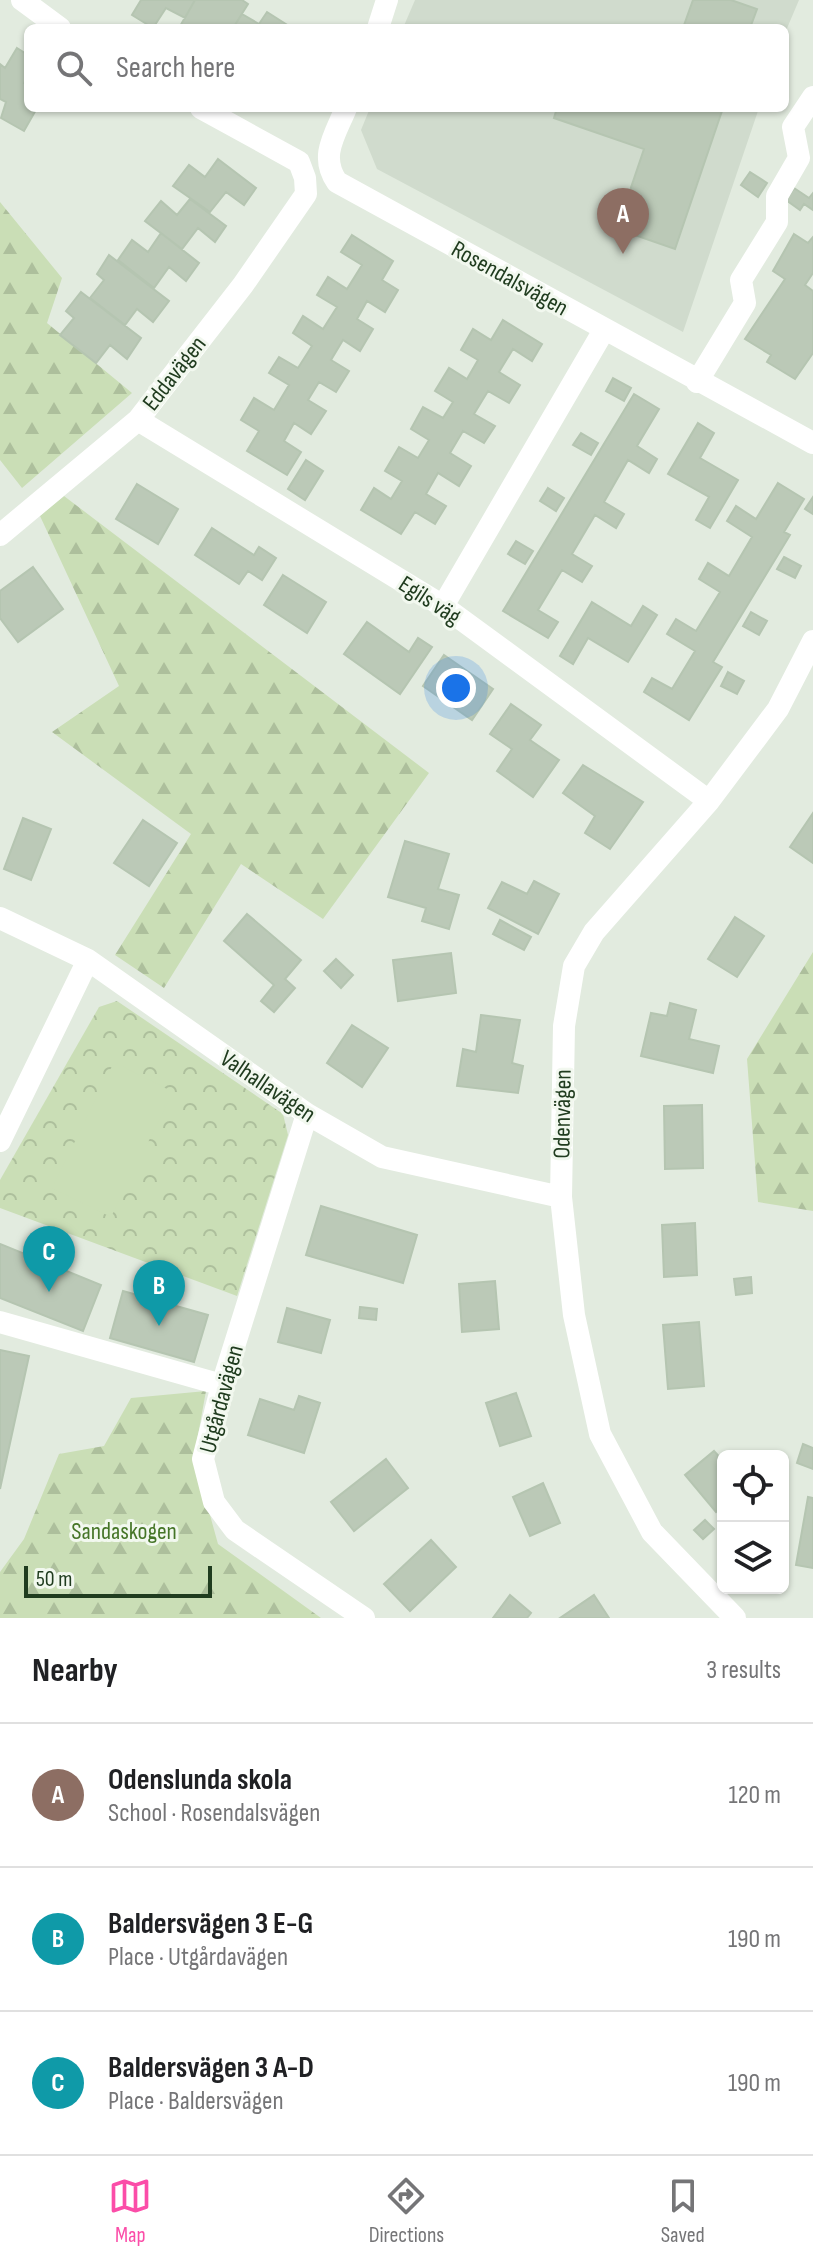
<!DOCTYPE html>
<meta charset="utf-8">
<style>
body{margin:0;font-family:"Sofia Sans Condensed",sans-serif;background:#f2f2f2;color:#202124}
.controls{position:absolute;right:24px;bottom:24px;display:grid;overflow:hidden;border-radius:12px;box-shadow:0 2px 6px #0004}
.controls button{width:72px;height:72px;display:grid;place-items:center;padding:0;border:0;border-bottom:2px solid #e0e0e0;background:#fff;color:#202124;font:40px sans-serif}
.scale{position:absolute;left:24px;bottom:20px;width:188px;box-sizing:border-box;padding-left:8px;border:4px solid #203c1f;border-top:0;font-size:22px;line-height:28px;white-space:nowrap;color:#203c1f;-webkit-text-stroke:6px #f2f8ef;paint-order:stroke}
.you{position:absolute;left:456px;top:688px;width:28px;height:28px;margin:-20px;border:6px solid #fff;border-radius:50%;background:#1a73e8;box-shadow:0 0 0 12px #1a73e833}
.badge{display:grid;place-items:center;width:52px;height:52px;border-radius:50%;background:#fb4da8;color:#fff;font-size:26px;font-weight:700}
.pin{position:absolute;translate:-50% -66px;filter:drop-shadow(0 2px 4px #0008)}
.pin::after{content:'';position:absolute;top:42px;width:28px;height:24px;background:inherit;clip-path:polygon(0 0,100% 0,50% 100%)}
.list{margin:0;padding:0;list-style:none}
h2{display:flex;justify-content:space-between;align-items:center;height:104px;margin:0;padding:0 32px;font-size:34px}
h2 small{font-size:26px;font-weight:400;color:#757577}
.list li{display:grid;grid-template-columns:52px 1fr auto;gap:24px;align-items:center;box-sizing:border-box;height:144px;padding:0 32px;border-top:2px solid #e0e0e0}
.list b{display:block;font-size:30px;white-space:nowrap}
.list p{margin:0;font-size:26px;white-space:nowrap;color:#757577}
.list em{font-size:26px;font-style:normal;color:#757577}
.icon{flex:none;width:44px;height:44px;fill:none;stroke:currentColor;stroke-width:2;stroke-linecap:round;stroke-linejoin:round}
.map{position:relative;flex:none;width:813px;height:1618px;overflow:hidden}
.search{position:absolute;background:#fff;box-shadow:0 2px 6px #0004;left:24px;right:24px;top:24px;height:88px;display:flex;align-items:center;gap:20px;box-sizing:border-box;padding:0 28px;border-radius:12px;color:#757577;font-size:30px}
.sheet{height:536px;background:#fff}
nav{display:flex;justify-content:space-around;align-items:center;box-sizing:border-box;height:112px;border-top:2px solid #e0e0e0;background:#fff;font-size:22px;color:#757577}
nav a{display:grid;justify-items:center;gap:4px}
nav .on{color:#fb4da8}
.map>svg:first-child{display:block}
</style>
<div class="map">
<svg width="813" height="1618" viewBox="0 0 813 1618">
<defs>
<pattern id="forest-firs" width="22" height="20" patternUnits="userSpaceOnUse" patternTransform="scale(2)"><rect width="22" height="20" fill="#cadeb6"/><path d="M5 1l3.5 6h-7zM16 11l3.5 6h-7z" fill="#adbf9c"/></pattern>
<pattern id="park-crowns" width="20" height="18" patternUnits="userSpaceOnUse" patternTransform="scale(2)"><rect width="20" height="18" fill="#cadeb6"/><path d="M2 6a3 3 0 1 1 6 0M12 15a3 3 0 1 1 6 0" fill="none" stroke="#adbf9c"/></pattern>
</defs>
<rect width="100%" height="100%" fill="#e2ebdf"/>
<path fill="#d0dbcd" d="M415 0H799L785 33V28H403Z
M370 108H759L683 332 377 169 361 130Z"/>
<path fill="url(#forest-firs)" d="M0 202 62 278 47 323 132 393 22 488 0 460Z
M64 496 429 773 323 919 241 864 164 988 115 955 191 834 52 732 119 686 40 516Z
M813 952V1211L758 1202 747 1059Z
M206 1391 194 1457 218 1544 321 1618H0V1572L24 1539 59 1454 104 1446 131 1398Z"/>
<path fill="url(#park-crowns)" d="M117 1001 283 1114 288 1135 237 1296 0 1208V1180L99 1007Z"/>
<path fill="#cadeb6" d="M114 1062 173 1092 111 1217 52 1188Z"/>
<path fill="#bbc9b7" stroke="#b5c5b1" stroke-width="2" d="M141 0H195L185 18 166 8 153 28 132 15Z
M195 0H242L248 4 233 28H179Z
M693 0H731L757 9 750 28H683Z
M267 12 289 26 288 28H233L242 14 259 24Z
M17 48 28 55V76L24 83 28 85V108H37L24 131 1 118 6 102 0 99V64L5 68Z
M557 108H723L675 249 617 229 644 149 554 118Z
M218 159 256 188 244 205 226 192 210 212 173 186 189 165 205 177Z
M750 172 767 183 758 197 741 185Z
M794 188 809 198 813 193V210L804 204 800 210 786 200Z
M190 199 226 226 215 242 198 228 182 249 145 221 161 201 177 215Z
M161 233 199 263 186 281 169 267 154 288 118 260 132 240 148 252Z
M794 234 808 243 813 237V273L805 285 813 291V353L795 379 767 362 771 355 745 339 785 279 773 271Z
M352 235 393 261 382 280 398 290 385 312 367 301 357 319 373 329 360 351 343 340 331 360 349 371 336 392 319 382 308 400 326 411 311 434 294 423 284 441 301 452 287 475 247 451 259 431 241 420 254 398 274 410 289 385 269 373 279 357 298 368 312 346 293 333 303 316 323 329 337 307 317 295 328 277 347 289 362 265 341 252Z
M109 255 169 301 153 322 137 309 125 325 90 298 104 280 97 274Z
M81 292 141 338 127 359 110 345 96 363 60 335 74 318 66 311Z
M503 320 542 344 532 361 513 349 499 372 520 385 509 403 488 391 474 414 495 426 484 443 463 431 450 453 471 466 459 486 438 473 426 494 446 506 435 524 415 512 401 534 361 510 374 488 391 499 402 481 385 471 399 447 418 458 429 440 411 429 423 407 443 418 453 402 435 391 449 368 467 379 478 360 461 350 473 329 491 340Z
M613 378 631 388 624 401 606 391Z
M634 394 659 409 637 446 657 459 649 473 628 460 604 502 624 514 616 528 595 515 572 554 592 566 582 582 562 570 538 610 558 622 548 638 503 611Z
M698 423 714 433 700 458 738 480 710 528 696 520 709 497 668 474Z
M581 433 598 443 591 455 573 445Z
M306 460 323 471 305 500 288 489Z
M778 483 804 499 784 532 790 535 713 662 722 667 689 720 644 692 652 678 672 689 695 651 667 634 676 619 696 631 720 592 699 579 708 563 729 576 752 537 727 521 736 506 756 519Z
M137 484 178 509 158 544 116 519Z
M548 488 564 498 556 511 540 501Z
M813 497V514L805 509Z
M212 528 254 555 259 547 276 558 262 580 248 571 239 584 195 555Z
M516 541 533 551 525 564 508 554Z
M784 557 801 566 795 578 777 569Z
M33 567 63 609 18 642 0 618V591Z
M283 575 326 602 307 633 264 605Z
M592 602 631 626 643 606 657 615 628 662 588 638 573 664 560 656Z
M751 612 767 621 759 635 743 626Z
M367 622 409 652 418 638 432 647 400 694 344 654Z
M444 655 493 689 472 720 423 686Z
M728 672 744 681 737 694 721 686Z
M511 704 541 725 530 740 559 760 533 797 497 771 512 749 490 734Z
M583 765 643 802 610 849 585 833 595 816 563 793Z
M813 813V863L790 847Z
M23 818 51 829 31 880 4 869Z
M143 820 177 843 149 886 114 863Z
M405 841 449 854 438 889 459 895 449 929 422 921 426 908 388 897Z
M534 881 559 894 538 934 488 908 502 882 527 894Z
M247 914 301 960 285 979 295 988 274 1012 261 1001 274 985 224 941Z
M735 917 764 936 737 977 708 959Z
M500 920 531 937 524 950 493 934Z
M451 953 456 993 398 1001 393 960Z
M336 959 353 975 341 988 324 971Z
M670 1003 696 1010 689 1039 719 1046 713 1073 641 1056 651 1013 667 1016Z
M481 1015 520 1020 512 1063 523 1066 518 1093 457 1086 463 1049 476 1052Z
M352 1025 388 1048 362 1087 327 1063Z
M702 1105 703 1168 665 1169 664 1106Z
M321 1206 417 1235 403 1283 306 1255Z
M695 1223 697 1275 664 1277 662 1225Z
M0 1244 101 1285 83 1331 0 1298Z
M751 1277 752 1293 736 1295 734 1279Z
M495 1281 499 1329 462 1332 459 1284Z
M123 1291 208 1315 194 1362 110 1338Z
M360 1307 377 1309 376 1320 359 1318Z
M287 1308 330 1320 321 1353 278 1342Z
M699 1322 704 1386 668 1389 663 1325Z
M0 1350 29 1356 0 1489Z
M516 1393 531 1436 500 1446 486 1403Z
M299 1396 320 1403 304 1453 248 1435 260 1399 294 1410Z
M803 1444 813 1448V1469L797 1463Z
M714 1451 723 1461V1505L716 1512 685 1475Z
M386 1459 408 1488 354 1531 331 1502Z
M543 1483 560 1523 530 1536 513 1497Z
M808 1497 813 1498V1568L796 1565Z
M705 1520 714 1529 703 1539 694 1530Z
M431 1540 456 1567 410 1611 384 1584Z
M510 1595 531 1613 527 1618H493Z
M594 1595 609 1618H560Z"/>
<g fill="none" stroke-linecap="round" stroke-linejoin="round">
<path stroke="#fff" stroke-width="22" d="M22 0 60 28
M378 28 387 0
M346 108C335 135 319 156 337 182L813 443
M697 382 745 303 741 280 777 222V196L799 158 793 127 813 97
M138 420 443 606 709 801
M0 535 138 420 243 285 306 194 305 178 299 162 201 108
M443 606 604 330
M0 918 88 960 307 1114 382 1157 561 1197
M307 1114 222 1385 203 1459 214 1502 235 1530 364 1618
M0 1141 88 960
M0 1322 222 1385
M735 1618 652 1532 600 1434 574 1315 561 1197 564 1026 574 966 594 932 709 801 778 709 813 641"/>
</g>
<g text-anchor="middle" stroke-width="6" stroke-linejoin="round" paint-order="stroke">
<g font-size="24" fill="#203c1f" stroke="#f2f8ef">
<text transform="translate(510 278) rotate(29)" y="8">Rosendalsvägen</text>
<text transform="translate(174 373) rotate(-52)" y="8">Eddavägen</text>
<text transform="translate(430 600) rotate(33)" y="8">Egils väg</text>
<text transform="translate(268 1086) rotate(34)" y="8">Valhallavägen</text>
<text transform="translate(562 1114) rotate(-89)" y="8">Odenvägen</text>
<text transform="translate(221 1399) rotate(-75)" y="8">Utgårdavägen</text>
</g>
<g font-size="24" fill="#457527" stroke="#f2f8ef">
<text x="124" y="1539">Sandaskogen</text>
</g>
</g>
</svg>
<div class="controls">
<button><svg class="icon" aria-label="locate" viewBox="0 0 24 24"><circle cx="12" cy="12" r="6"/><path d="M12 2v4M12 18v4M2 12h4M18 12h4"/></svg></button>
<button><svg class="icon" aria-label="layers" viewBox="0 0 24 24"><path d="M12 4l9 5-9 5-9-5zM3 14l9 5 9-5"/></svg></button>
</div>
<div class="scale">50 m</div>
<div class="you"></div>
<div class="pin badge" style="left:623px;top:254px;background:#8d6e63">A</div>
<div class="pin badge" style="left:159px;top:1326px;background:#0f9aa8">B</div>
<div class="pin badge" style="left:49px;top:1292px;background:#0f9aa8">C</div>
<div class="search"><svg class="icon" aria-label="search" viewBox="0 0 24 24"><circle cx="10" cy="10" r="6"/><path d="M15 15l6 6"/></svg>Search here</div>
</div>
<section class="sheet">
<h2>Nearby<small>3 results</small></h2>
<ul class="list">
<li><span class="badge" style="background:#8d6e63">A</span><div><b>Odenslunda skola</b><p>School · Rosendalsvägen</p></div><em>120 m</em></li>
<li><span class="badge" style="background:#0f9aa8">B</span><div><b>Baldersvägen 3 E-G</b><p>Place · Utgårdavägen</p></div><em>190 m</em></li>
<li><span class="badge" style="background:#0f9aa8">C</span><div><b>Baldersvägen 3 A-D</b><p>Place · Baldersvägen</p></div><em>190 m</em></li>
</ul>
</section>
<nav>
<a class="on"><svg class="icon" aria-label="map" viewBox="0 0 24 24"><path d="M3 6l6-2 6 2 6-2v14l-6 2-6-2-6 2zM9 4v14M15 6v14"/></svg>Map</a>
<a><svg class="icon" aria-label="directions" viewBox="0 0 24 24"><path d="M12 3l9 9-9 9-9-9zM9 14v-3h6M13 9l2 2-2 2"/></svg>Directions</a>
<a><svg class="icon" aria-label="saved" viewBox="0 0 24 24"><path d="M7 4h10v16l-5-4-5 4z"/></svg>Saved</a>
</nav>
